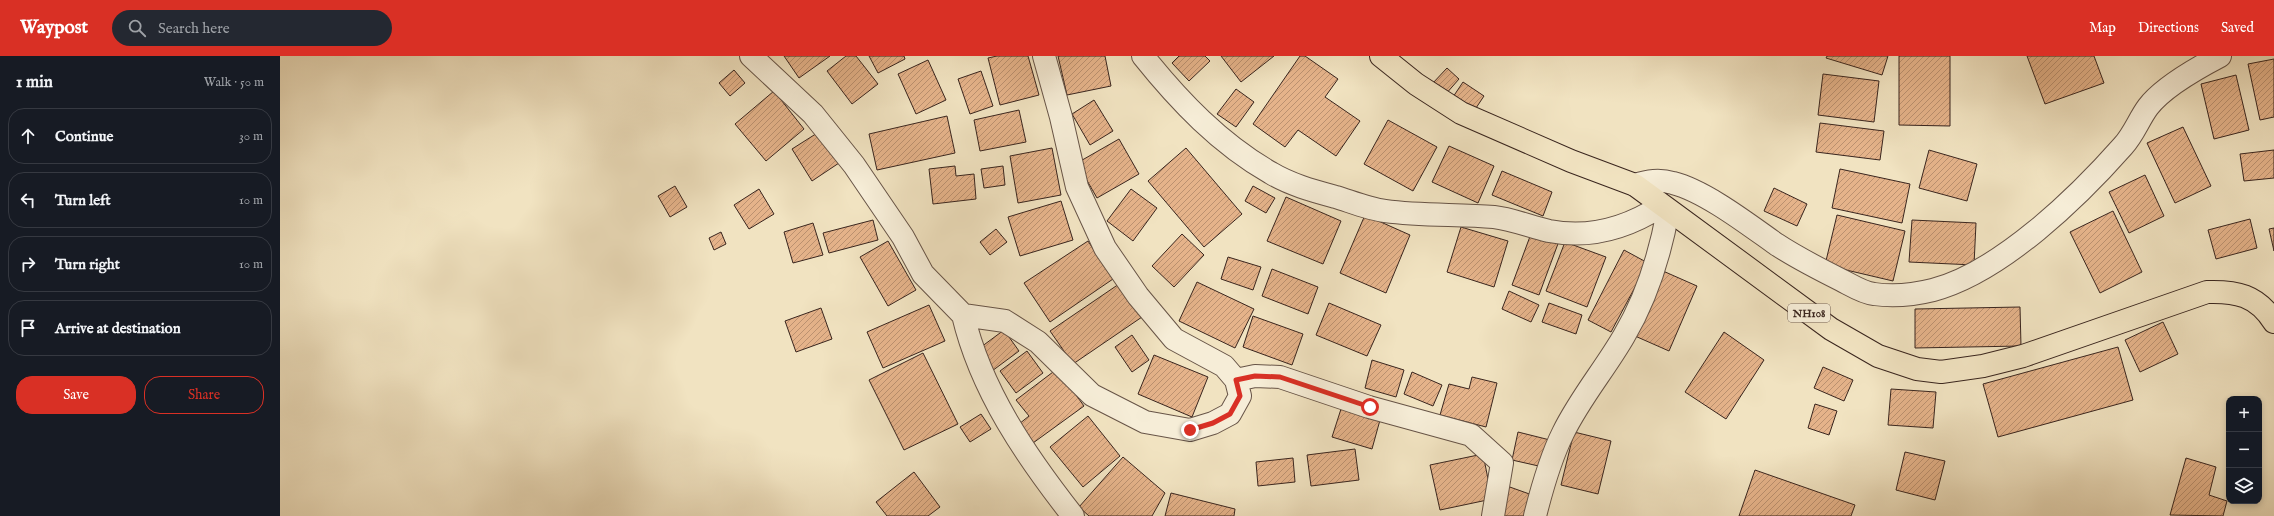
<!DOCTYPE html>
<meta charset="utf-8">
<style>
body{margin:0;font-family:"IM FELL English",serif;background:#242831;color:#f1f3f6}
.controls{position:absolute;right:12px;bottom:12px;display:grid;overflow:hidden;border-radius:8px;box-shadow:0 2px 6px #0003}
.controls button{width:36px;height:36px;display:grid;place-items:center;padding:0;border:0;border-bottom:1px solid #363941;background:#171b24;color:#f1f3f6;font:20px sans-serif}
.stop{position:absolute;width:12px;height:12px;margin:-9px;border:3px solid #d93025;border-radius:50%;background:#fff}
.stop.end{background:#d93025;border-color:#fff;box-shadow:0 1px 4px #0008}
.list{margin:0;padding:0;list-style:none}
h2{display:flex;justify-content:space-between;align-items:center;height:52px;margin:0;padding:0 16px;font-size:17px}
h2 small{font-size:13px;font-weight:400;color:#9ea1a6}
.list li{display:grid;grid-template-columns:26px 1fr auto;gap:12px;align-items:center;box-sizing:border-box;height:56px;margin:0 8px 8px;padding:0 8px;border:1px solid #363941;border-radius:16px}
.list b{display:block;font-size:15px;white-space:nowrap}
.list em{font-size:13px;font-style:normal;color:#9ea1a6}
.actions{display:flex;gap:8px;padding:12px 16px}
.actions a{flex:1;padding:9px 0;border:1px solid #d93025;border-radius:16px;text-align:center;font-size:14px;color:#d93025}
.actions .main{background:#d93025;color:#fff}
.icon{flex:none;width:22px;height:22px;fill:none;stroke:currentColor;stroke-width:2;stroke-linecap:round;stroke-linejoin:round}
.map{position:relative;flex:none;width:1994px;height:460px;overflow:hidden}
header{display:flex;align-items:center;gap:24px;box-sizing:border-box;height:56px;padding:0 20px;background:#d93025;color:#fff}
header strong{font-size:19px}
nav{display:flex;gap:22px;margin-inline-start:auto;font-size:14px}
.search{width:280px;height:36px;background:#242831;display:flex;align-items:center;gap:10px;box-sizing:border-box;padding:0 14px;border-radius:22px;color:#9ea1a6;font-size:15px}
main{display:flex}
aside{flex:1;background:#171b24}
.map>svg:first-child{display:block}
</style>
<header>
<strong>Waypost</strong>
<div class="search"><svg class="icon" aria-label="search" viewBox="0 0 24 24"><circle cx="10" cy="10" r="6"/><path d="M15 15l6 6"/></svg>Search here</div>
<nav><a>Map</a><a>Directions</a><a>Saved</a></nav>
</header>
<main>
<aside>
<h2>1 min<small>Walk · 50 m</small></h2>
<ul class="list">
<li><svg class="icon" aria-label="ahead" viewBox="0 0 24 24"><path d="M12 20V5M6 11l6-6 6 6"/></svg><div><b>Continue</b></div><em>30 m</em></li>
<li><svg class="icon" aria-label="left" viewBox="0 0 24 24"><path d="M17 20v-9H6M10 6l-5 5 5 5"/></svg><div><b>Turn left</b></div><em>10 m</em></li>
<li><svg class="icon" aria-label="right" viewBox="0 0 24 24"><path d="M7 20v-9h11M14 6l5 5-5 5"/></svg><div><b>Turn right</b></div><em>10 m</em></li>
<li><svg class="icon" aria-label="arrive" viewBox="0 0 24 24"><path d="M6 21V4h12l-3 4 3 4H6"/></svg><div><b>Arrive at destination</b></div></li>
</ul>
<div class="actions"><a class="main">Save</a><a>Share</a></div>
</aside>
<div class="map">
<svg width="1994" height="460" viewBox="0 0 1994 460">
<defs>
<pattern id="building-hatch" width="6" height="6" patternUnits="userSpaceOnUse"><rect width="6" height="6" fill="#e5b38a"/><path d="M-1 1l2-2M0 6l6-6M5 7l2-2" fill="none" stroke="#bb9170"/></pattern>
</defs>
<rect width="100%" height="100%" fill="#f1e3c1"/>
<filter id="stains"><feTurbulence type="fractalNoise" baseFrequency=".005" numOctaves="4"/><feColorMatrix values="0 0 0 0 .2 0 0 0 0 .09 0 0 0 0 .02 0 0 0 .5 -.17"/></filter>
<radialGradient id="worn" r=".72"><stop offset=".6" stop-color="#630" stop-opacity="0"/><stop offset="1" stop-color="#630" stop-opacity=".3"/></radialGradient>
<path fill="url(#building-hatch)" stroke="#39251e" d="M504 0H550L519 22Z
M566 0H576L598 28 572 48 547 15Z
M589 0H624L625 3 598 17Z
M717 0H748L759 39 720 49 708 2Z
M778 0H825L831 30 787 39Z
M899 0H925L930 5 909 25 892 7Z
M941 0H994L961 26Z
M1020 0H1025L1058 23 1045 41 1080 65 1056 100 1018 74 1005 91 973 68Z
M1547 0H1608L1602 19 1546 2Z
M1619 0H1670V70L1619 69Z
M1747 0H1814L1824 27 1765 48Z
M1994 3V61L1980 64 1968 8Z
M648 4 666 44 636 58 618 18Z
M1167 12 1179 23 1165 39 1152 28Z
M454 14 465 27 450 40 439 27Z
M701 15 713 50 690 58 678 23Z
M1543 18 1599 25 1594 66 1538 59Z
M1956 19 1969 74 1934 83 1921 28Z
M1183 26 1204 40 1194 55 1173 41Z
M956 33 974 46 956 71 937 58Z
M494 35 524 73 486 105 455 68Z
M814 44 833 75 810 89 792 58Z
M739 54 746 86 700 95 694 64Z
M667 60 675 97 597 114 589 78Z
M1108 64 1157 91 1133 135 1084 108Z
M1540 67 1604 75 1600 104 1536 96Z
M1903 71 1931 130 1895 147 1867 87Z
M542 74 562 105 532 125 512 93Z
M839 83 859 118 817 142 797 107Z
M1169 90 1214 110 1198 147 1152 126Z
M772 92 781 139 738 147 730 100Z
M906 92 962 158 924 191 868 125Z
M1649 94 1697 108 1687 145 1639 132Z
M1994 94V122L1964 125 1960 98Z
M675 110 676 120 694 118 696 143 653 148 649 113Z
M723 110 725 129 704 132 701 113Z
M1560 113 1630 128 1622 167 1552 152Z
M1222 115 1272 136 1263 160 1212 139Z
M1865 119 1884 160 1849 177 1829 136Z
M395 130 407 151 390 161 378 140Z
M973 130 995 142 986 157 965 145Z
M1494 132 1527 148 1517 170 1484 155Z
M479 133 494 158 469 173 454 149Z
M851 133 877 152 853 185 827 165Z
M1006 141 1061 165 1043 208 987 185Z
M781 145 793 184 740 200 728 161Z
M1833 155 1862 216 1820 237 1790 176Z
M1085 159 1130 179 1106 237 1060 217Z
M1557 159 1625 175 1613 225 1545 209Z
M1970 163 1977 192 1936 203 1928 174Z
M593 164 598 184 549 197 543 177Z
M1632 164 1696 167 1694 209 1629 206Z
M533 167 543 199 513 207 504 176Z
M1181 171 1228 185 1214 231 1167 216Z
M1994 172V195L1989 173Z
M716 173 727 186 710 199 700 186Z
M1252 175 1279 185 1259 239 1232 229Z
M441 176 446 188 434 194 429 182Z
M902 178 924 199 894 231 872 210Z
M608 185 636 234 608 250 580 201Z
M808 185 833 223 770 266 744 227Z
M1285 186 1326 201 1307 251 1266 235Z
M1344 194 1368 207 1331 276 1308 264Z
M948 201 981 211 973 234 941 223Z
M992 213 1038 231 1028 258 982 240Z
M1383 215 1417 230 1389 295 1355 280Z
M917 226 974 253 955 292 899 265Z
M839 228 862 261 793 308 770 275Z
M1229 235 1259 249 1251 266 1222 253Z
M1049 247 1101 269 1087 300 1036 279Z
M1269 247 1302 259 1296 278 1262 266Z
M649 249 665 285 603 312 587 276Z
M1740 251 1741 290 1635 292V253Z
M541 252 552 283 516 296 505 265Z
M973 260 1023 278 1012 309 963 291Z
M1883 266 1898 298 1860 316 1845 284Z
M724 274 739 295 712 315 697 294Z
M1444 276 1484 304 1446 363 1405 336Z
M852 279 869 304 852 316 835 291Z
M1838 291 1853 344 1718 381 1703 328Z
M747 295 763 317 736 337 720 315Z
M643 297 678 368 624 394 589 324Z
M874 299 928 321 912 361 858 338Z
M1092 304 1124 314 1116 341 1085 332Z
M1543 311 1573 324 1564 345 1534 332Z
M777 313 804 350 753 387 739 368 749 360 736 344Z
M1132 316 1162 329 1153 350 1124 338Z
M1192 321 1217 327 1206 371 1160 359 1169 328 1189 333Z
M1611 333 1656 336 1653 372 1608 369Z
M1535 348 1557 355 1549 379 1528 372Z
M1061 353 1100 364 1092 393 1052 381Z
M701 358 711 373 690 386 680 371Z
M808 360 840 400 803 431 770 391Z
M1238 376 1270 384 1263 411 1232 404Z
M1294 376 1331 385 1318 438 1281 429Z
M1075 393 1079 424 1031 430 1027 399Z
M1625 396 1665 405 1655 444 1616 434Z
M1203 398 1212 443 1160 454 1150 409Z
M843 401 885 437 872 460H809L799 451Z
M1013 402 1015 426 978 430 976 406Z
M1906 402 1936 411 1929 439 1947 445 1943 460 1890 459Z
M1475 414 1575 449 1571 460H1459Z
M634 416 660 451 648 460H607L596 446Z
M1227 430 1255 440 1247 460H1217Z
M891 437 955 453 954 460H885Z"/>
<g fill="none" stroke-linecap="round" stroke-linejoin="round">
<defs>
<path id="minor" d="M471 0 533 58 574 109 623 181 643 218 683 259 725 265 758 286 812 339 865 366 910 374 933 367 950 358 960 340 956 324 944 310 894 283 858 240 825 192 797 131 781 61 764 0
M863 0C899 45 940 88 991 117 1011 129 1034 135 1056 141 1072 146 1089 153 1105 155 1141 160 1178 158 1214 161 1232 163 1251 171 1269 175 1310 183 1347 172 1381 150
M1355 129C1368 125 1379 123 1393 127 1425 135 1469 169 1496 188 1517 202 1539 213 1561 224 1571 229 1583 237 1594 238 1614 241 1633 239 1653 234 1721 216 1798 141 1843 90 1854 78 1859 63 1868 51 1883 31 1919 11 1940 0
M683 259C701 335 746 400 793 460
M956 324 975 320 1000 321 1089 351 1191 379 1222 407 1213 460
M1255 460C1262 432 1270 403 1283 377 1300 342 1325 313 1344 280 1367 241 1380 199 1388 155"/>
<path id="highway" d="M1101 0 1136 28 1181 57 1291 105 1355 129 1551 273 1598 300 1637 313 1661 316 1703 310 1743 300 1927 236C1956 235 1977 239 1994 266"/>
</defs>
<use href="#minor" stroke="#675447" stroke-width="24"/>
<use href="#highway" stroke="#39251e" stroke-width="24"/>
<use href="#minor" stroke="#f6edd7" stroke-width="22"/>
<use href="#highway" stroke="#f1e3c1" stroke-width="22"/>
</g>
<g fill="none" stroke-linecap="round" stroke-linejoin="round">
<path stroke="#d93025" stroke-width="5" d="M910 374 933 367 950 358 960 340 956 324 975 320 1000 321 1090 351"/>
</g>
<g text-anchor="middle" stroke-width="3.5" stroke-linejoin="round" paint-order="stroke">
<rect fill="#f6edd7" stroke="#726156" stroke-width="1" x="1508" y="248" width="42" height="18" rx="3"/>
<g font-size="11" font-weight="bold" fill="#39251e">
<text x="1529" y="261">NH108</text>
</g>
</g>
<rect width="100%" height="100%" filter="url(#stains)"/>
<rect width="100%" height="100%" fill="url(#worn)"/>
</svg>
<div class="controls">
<button>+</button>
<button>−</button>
<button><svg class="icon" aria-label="layers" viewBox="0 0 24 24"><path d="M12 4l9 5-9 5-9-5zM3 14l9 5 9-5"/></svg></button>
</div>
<div class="stop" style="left:1090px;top:351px"></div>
<div class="stop end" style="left:910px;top:374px"></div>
</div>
</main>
